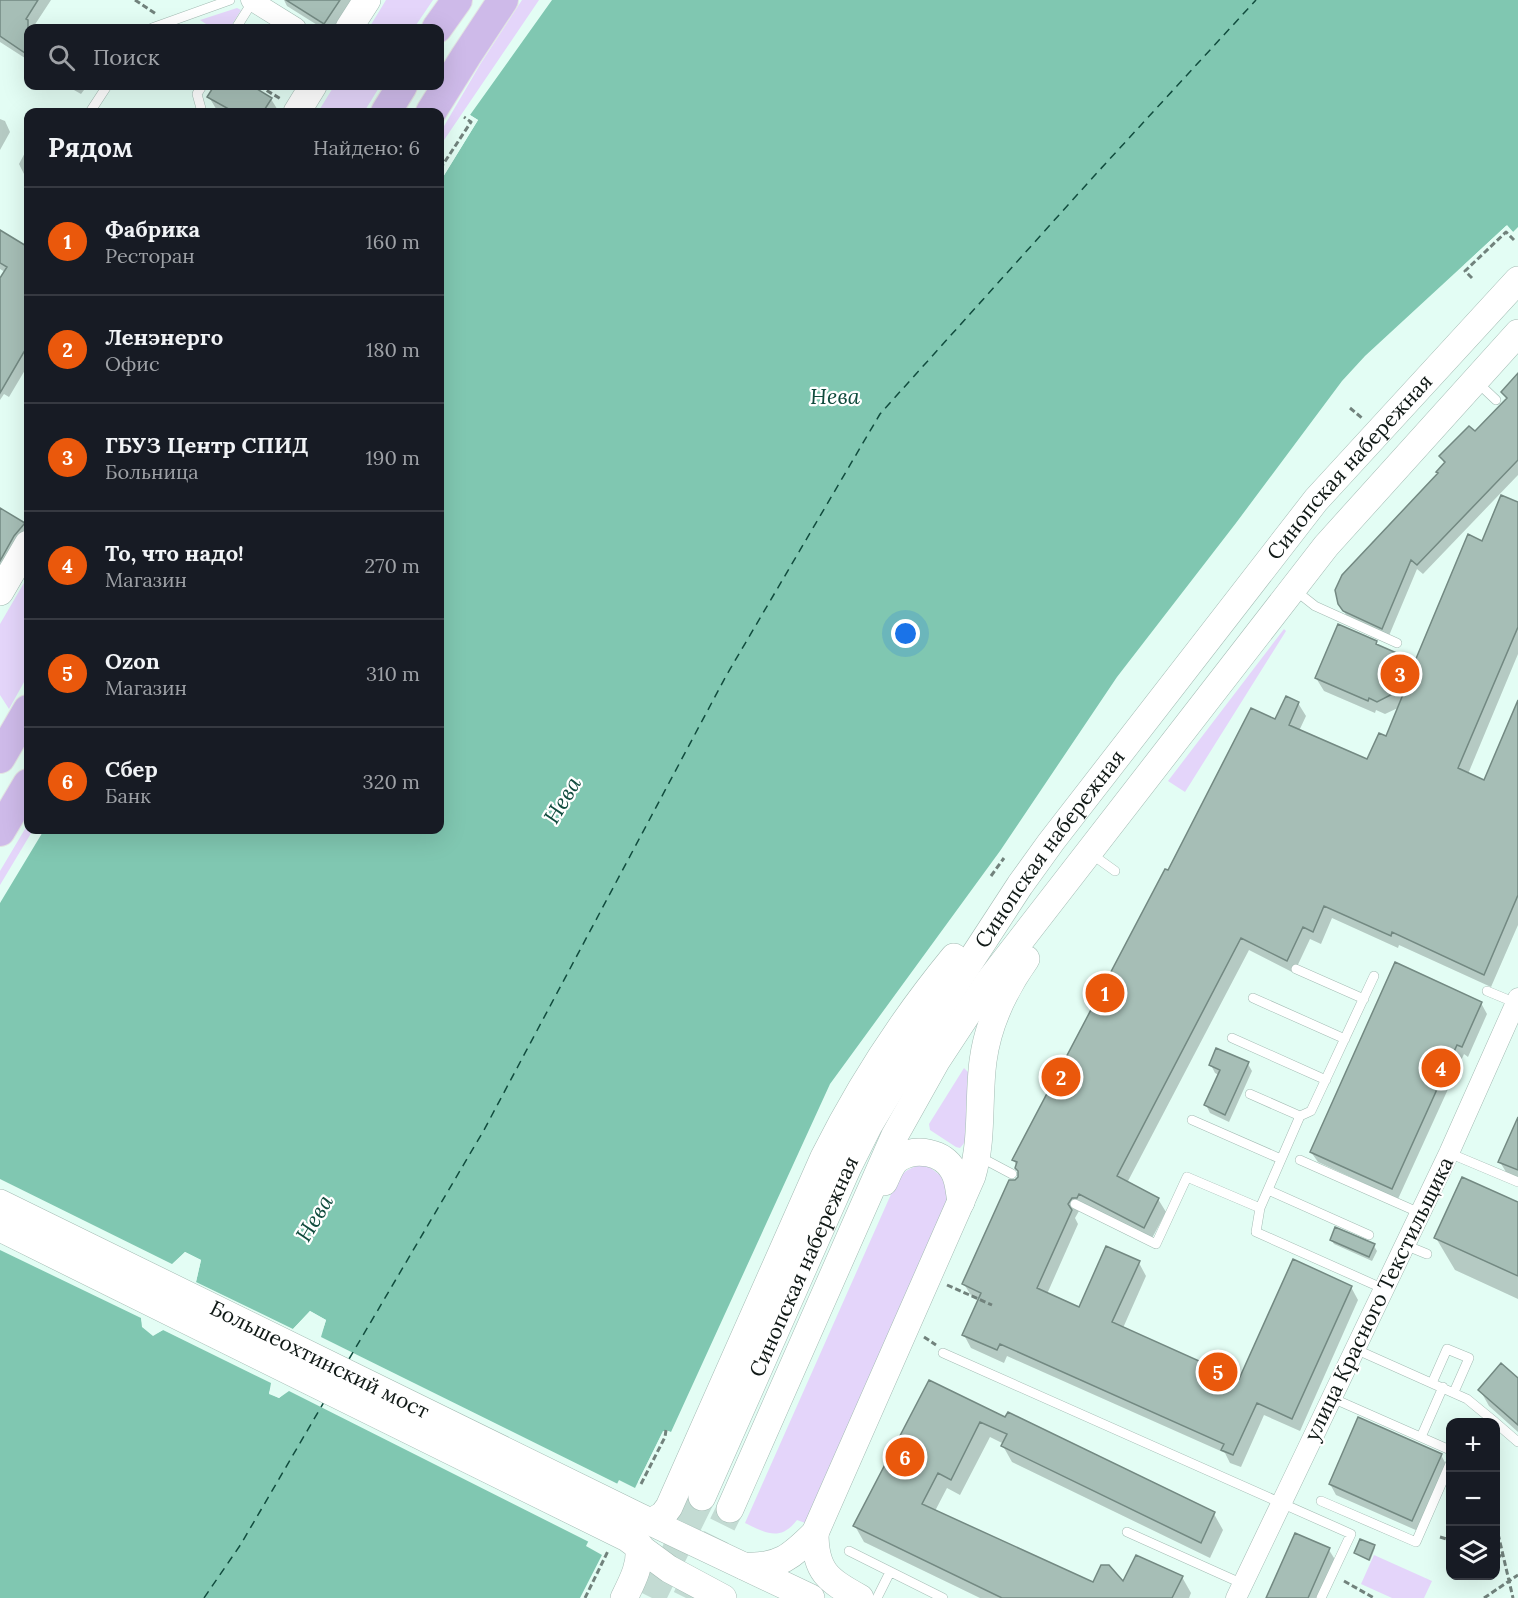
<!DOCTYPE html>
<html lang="ru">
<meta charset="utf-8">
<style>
body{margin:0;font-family:Lora,serif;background:#242831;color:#f1f3f6}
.controls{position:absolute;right:18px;bottom:18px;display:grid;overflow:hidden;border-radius:12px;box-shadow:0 6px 24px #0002}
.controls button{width:54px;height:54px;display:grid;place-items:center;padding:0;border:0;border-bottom:2px solid #363941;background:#171b24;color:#f1f3f6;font:30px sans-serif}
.you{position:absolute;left:906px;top:634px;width:21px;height:21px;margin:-15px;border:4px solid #fff;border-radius:50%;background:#1a73e8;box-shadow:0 0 0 9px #1a73e833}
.badge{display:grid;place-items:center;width:39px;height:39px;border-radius:50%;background:#ea580c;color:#fff;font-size:20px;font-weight:700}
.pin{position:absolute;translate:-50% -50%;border:3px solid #fff;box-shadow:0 2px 6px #0006}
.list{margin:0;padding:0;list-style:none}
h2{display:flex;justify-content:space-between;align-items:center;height:78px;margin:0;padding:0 24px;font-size:26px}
h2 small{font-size:20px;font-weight:400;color:#9ea1a6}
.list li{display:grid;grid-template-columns:39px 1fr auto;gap:18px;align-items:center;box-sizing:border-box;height:108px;padding:0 24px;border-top:2px solid #363941}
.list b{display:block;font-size:22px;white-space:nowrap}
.list p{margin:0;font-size:20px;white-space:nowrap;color:#9ea1a6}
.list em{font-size:20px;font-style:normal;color:#9ea1a6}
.icon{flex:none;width:33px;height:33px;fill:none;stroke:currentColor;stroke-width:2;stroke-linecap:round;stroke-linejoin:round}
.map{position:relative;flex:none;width:1518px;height:1598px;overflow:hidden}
.search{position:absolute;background:#171b24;box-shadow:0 6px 24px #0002;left:24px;top:24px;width:420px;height:66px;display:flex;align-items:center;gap:15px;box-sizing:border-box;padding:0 21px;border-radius:12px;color:#9ea1a6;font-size:22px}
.panel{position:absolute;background:#171b24;box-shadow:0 6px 24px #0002;left:24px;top:108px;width:420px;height:726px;border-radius:12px}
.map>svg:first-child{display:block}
</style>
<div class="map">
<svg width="1518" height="1598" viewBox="0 0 1518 1598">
<rect width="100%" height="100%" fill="#e3fdf4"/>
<path fill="#e4d5fa" d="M386 0H433L414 28H369Z
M522 0H539L440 146V133L481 63Z
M237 8 241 10 230 28H212L200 20Z
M334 86H380L364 112H318Z
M28 576V675L9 709 0 695V624Z
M1284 629 1286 631 1185 792 1168 781Z
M28 824V830H33L0 885V871Z
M964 1068 968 1072 965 1142 960 1148 956 1147 930 1130 929 1124Z
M917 1166H928L945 1179 950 1199 808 1524 797 1520C780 1542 766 1533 745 1523L896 1183C901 1174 907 1169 917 1166Z
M1374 1555 1432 1581 1424 1598H1392L1361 1584Z"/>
<path fill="#80c7b1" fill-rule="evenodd" d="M552 0H1518V227L1513 232 1506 226 1365 356 1342 381 1236 523 1117 677 1000 851 830 1084 671 1432 663 1431 635 1488 619 1480 586 1546 602 1555 580 1598H0V903L44 830H440V176L443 177 478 120 470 115ZM185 1252 201 1260 196 1282 163 1330 153 1335 143 1327 141 1318 173 1264ZM310 1311 326 1320C319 1344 299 1382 279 1398L269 1393 293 1329Z"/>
<path fill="#e3fdf4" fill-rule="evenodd" d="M470 115 478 120 443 177 440 176V173H442L474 121 469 117Z
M1507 225 1513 232 1511 234 1506 230 1466 267 1464 265Z
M0 1179 172 1264 185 1252 201 1260 196 1282 293 1329 310 1311 326 1320 321 1337 620 1485 591 1543 289 1391 279 1398 269 1394 271 1383 163 1330 153 1336 142 1327 141 1318 0 1250ZM185 1255 198 1262 193 1280 160 1327 153 1332 145 1325V1319L175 1266ZM311 1315 322 1321 318 1336 286 1389 279 1395 273 1392 274 1384 296 1331Z
M666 1430 671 1432 670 1434H665L640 1484 638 1482 662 1434Z"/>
<path fill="#0003" d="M0 0H51L34 26 38 28H28V60L0 42Z
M284 0H352L334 28H322L287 6Z
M67 86H87L81 94Z
M216 86H249L271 99 279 112H218L209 97Z
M0 119 5 121 10 132 0 150Z
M28 147V176L24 174 19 164Z
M0 233 28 249V365L9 397 4 394 0 400V281L5 272 0 269Z
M1518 375V475L1423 574 1417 569 1388 638 1350 621 1339 604 1439 474 1445 465 1441 457 1475 433 1507 400 1503 392Z
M1518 504V654L1468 774 1485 782 1518 704V925L1491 987 1399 945 1398 948 1332 918 1321 944 1310 939 1294 973 1249 950 1127 1183 1158 1199 1166 1212 1151 1240 1079 1211 1075 1218 1078 1224 1047 1294 1080 1309 1139 1263 1146 1276 1123 1328 1240 1381 1351 1287 1358 1300 1300 1431 1264 1415 1241 1467 1230 1463 1225 1453 1007 1356 1004 1363 971 1348 964 1335 979 1301 972 1297 964 1284 1016 1181 1020 1177 1014 1160 1168 872 1276 721 1298 703 1306 716 1299 731 1368 761 1387 738 1400 707 1385 714 1376 710 1375 713 1324 691 1316 678 1376 642 1378 647 1416 663 1483 542Z
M0 510 24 524 28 532 0 580Z
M1481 1003 1487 1014 1468 1057 1464 1054 1398 1199 1318 1162 1311 1152Z
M1248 1064 1252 1071 1229 1122 1210 1113 1206 1105 1219 1075 1215 1073 1211 1065Z
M1518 1120V1181L1509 1177 1500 1162Z
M1518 1204V1299L1455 1270 1436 1238Z
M1331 1239 1374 1246 1377 1251 1372 1261 1334 1244Z
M1518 1380V1432L1489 1406 1480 1390Z
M929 1382 1214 1514 1223 1530 1210 1558 1012 1462 1003 1446 1004 1444 990 1437 960 1495 947 1488 935 1511 1093 1584H1124L1182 1577 1191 1593 1189 1598H980L864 1542 855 1526Z
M1441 1455 1447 1466 1418 1531 1336 1495 1330 1484Z
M1296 1535 1329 1550 1339 1566 1324 1598H1267Z
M1374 1546 1375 1548 1370 1561 1356 1553Z"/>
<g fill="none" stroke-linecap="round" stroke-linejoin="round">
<path stroke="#114c3e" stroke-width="1.5" stroke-dasharray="8 6" stroke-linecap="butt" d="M349 1359 484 1130 726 676 880 414 1095 175 1256 0
M204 1598 241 1544 324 1402"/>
</g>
<path fill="#a6beb6" stroke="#738982" stroke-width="1.5" d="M0 0H38L26 19 28 20V55L0 36Z
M286 0H340L324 24Z
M214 86H252L272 98 263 112H234L207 97Z
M0 230 28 247V345L0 393V278L7 267 0 263Z
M1518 373V460L1417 565 1411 560 1382 629 1343 611 1338 604 1335 590 1342 575 1438 473 1436 472 1445 462 1439 456 1469 426 1475 431 1507 398 1501 392Z
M1501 495 1518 502V627L1458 768 1484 780 1518 700V895L1484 975 1392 932 1391 936 1324 906 1313 932 1303 927 1287 961 1241 938 1117 1176 1159 1198 1144 1228 1079 1194 1077 1198H1072L1068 1204 1072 1210 1037 1288 1079 1307 1106 1246 1140 1261 1112 1322 1239 1379 1293 1259 1352 1286 1292 1419 1257 1403 1233 1455 1221 1450 1224 1444 1000 1344 997 1350 962 1335 981 1293 962 1284 1009 1180H1015L1018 1177V1171L1015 1168 1017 1162 1012 1160 1165 869 1168 870 1251 708 1275 719 1286 696 1299 702 1289 725 1367 759 1379 733 1386 736 1406 687 1377 702 1369 698 1368 701 1315 678 1338 624 1377 641 1376 644 1415 661 1468 534 1482 541Z
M0 508 25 523 14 536 0 561Z
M1395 962 1482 1002 1462 1047 1457 1045 1392 1189 1310 1152Z
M1216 1048 1249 1062 1225 1115 1204 1105 1220 1070 1209 1065Z
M1518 1117V1170L1498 1162Z
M1462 1177 1518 1202V1276L1434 1238Z
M1335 1227 1375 1244 1369 1257 1330 1240Z
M1501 1363 1518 1378V1425L1478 1390Z
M929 1380 1005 1417 1008 1412 1215 1512 1201 1543 1001 1446 1007 1434 980 1422 951 1480 938 1473 922 1504 1093 1582 1101 1565H1109L1123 1581 1136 1555 1183 1576 1172 1598H1002L853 1526Z
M1358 1417 1442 1454 1412 1521 1329 1484Z
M1295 1533 1330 1548 1308 1598H1266Z
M1360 1539 1375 1545 1369 1560 1354 1553Z"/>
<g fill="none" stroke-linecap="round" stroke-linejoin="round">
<path stroke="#c3dbd3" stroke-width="27" stroke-dasharray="27 14" stroke-linecap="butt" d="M652 1598 702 1497
M686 1598 730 1509"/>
<defs>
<path id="service" d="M152 28 230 0
M236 28 253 1
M90 112 107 86
M202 112 197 94 202 86
M1478 383 1496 400
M1296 591 1315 606 1397 643
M1090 853 1115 871
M1296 969 1364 999
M1487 991 1516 1003
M1253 998 1345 1039
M1232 1038 1326 1080
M1250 1094 1300 1116
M1192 1120 1281 1159
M1449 1153 1518 1182
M980 1157 1012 1174
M1300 1160 1420 1213
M1268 1190 1369 1235
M1075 1204 1156 1244 1187 1177 1260 1208 1256 1232 1384 1289
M1260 1208 1300 1116 1311 1111 1374 976
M1405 1245 1427 1254
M1355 1349 1467 1399 1495 1422
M943 1353 1351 1534 1321 1598
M1432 1383 1447 1349 1469 1358 1454 1392
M1332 1398 1450 1450
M1496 1423 1518 1442
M1421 1437 1443 1387
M1321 1501 1416 1542 1450 1464
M1127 1532 1243 1584
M849 1551 943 1598
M877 1598 890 1572"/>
<path id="minor" d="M251 0 296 28
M1236 1598 1449 1153 1518 998"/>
<g id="secondary">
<path d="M349 28 367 0"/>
<path d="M297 112 313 86"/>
<path d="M0 592 28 544"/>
<path d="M884 1182C888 1174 891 1163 899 1158 916 1147 943 1152 953 1170 959 1179 959 1192 961 1202"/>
<path id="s1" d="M0 1203 638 1516 811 1598"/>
<path d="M0 1228 627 1538 669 1569 723 1598"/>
<path id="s2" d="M702 1497 847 1169 869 1125 930 1023 1020 885 1051 842 1316 500 1518 280"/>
<path d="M730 1509 895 1135 937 1060 989 981 1326 546 1518 333"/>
<path d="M651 1522 663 1515 669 1507 824 1157C860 1085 903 1019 954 957"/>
<path d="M815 1533C815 1572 828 1580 860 1598"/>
<path d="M744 1566C779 1568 792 1556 815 1533L972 1176C983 1139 978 1099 983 1061 988 1023 1004 990 1026 959"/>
<path d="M624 1598C633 1580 641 1565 639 1545"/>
</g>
<path id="primary" d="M437 28 457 0
M386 112 402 86
M431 112 466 56 503 0
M0 758 28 710
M0 831 28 784"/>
</defs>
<use href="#service" stroke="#a3bbb3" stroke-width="10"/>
<use href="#minor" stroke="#a3bbb3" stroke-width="21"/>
<use href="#secondary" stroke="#a3bbb3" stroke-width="28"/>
<use href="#primary" stroke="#e2e3e3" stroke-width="32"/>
<path stroke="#71827c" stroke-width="3" stroke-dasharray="6 3" stroke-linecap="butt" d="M135 0 156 14
M259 86 281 99
M440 169 471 122 464 117
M1472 278 1465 271 1506 232 1514 240
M1350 408 1362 418
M991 876 1004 858
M947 1285 992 1305
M924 1337 936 1345
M641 1484 665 1437 666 1430
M1496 1525 1513 1598
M1440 1537 1450 1540
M1496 1554 1503 1557
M1344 1581 1374 1598
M585 1598 608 1551
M1484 1598 1518 1575"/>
<use href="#service" stroke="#fff" stroke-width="9"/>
<use href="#minor" stroke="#fff" stroke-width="20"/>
<use href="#secondary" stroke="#fff" stroke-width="27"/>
<use href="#primary" stroke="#cebae9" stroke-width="30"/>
</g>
<g text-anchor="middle" stroke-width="4.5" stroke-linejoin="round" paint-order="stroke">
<g font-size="21" fill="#101916" stroke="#fff">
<text dy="7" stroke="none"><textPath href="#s2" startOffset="1224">Синопская набережная</textPath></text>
<text dy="7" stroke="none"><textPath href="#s2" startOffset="738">Синопская набережная</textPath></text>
<text dy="7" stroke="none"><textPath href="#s2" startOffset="252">Синопская набережная</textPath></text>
<text transform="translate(1379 1299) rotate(-64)" y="7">улица Красного Текстильщика</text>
<text dy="7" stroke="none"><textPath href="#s1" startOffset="356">Большеохтинский мост</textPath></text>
</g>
<g font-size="22" font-style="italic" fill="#114c3e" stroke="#fff">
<text x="835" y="404">Нева</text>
<text transform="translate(562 800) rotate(-59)" y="8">Нева</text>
<text transform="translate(314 1218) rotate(-59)" y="8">Нева</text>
</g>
</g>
</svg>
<div class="controls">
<button>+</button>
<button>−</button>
<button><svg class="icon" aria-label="layers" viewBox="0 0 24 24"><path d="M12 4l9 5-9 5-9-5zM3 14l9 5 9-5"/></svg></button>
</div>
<div class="you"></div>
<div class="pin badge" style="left:1105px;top:993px">1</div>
<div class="pin badge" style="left:1061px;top:1077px">2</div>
<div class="pin badge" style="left:1400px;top:674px">3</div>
<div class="pin badge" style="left:1441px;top:1068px">4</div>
<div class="pin badge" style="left:1218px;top:1372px">5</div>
<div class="pin badge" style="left:905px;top:1457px">6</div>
<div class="search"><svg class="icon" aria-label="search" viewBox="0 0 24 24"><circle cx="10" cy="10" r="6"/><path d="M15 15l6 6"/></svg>Поиск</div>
<section class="panel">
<h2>Рядом<small>Найдено: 6</small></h2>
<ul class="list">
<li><span class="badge">1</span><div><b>Фабрика</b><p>Ресторан</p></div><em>160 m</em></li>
<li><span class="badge">2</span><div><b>Ленэнерго</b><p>Офис</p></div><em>180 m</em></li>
<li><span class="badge">3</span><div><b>ГБУЗ Центр СПИД</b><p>Больница</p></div><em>190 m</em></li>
<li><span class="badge">4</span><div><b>То, что надо!</b><p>Магазин</p></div><em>270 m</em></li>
<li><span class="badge">5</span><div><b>Ozon</b><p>Магазин</p></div><em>310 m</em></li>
<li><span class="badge">6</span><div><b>Сбер</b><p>Банк</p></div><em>320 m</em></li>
</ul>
</section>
</div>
